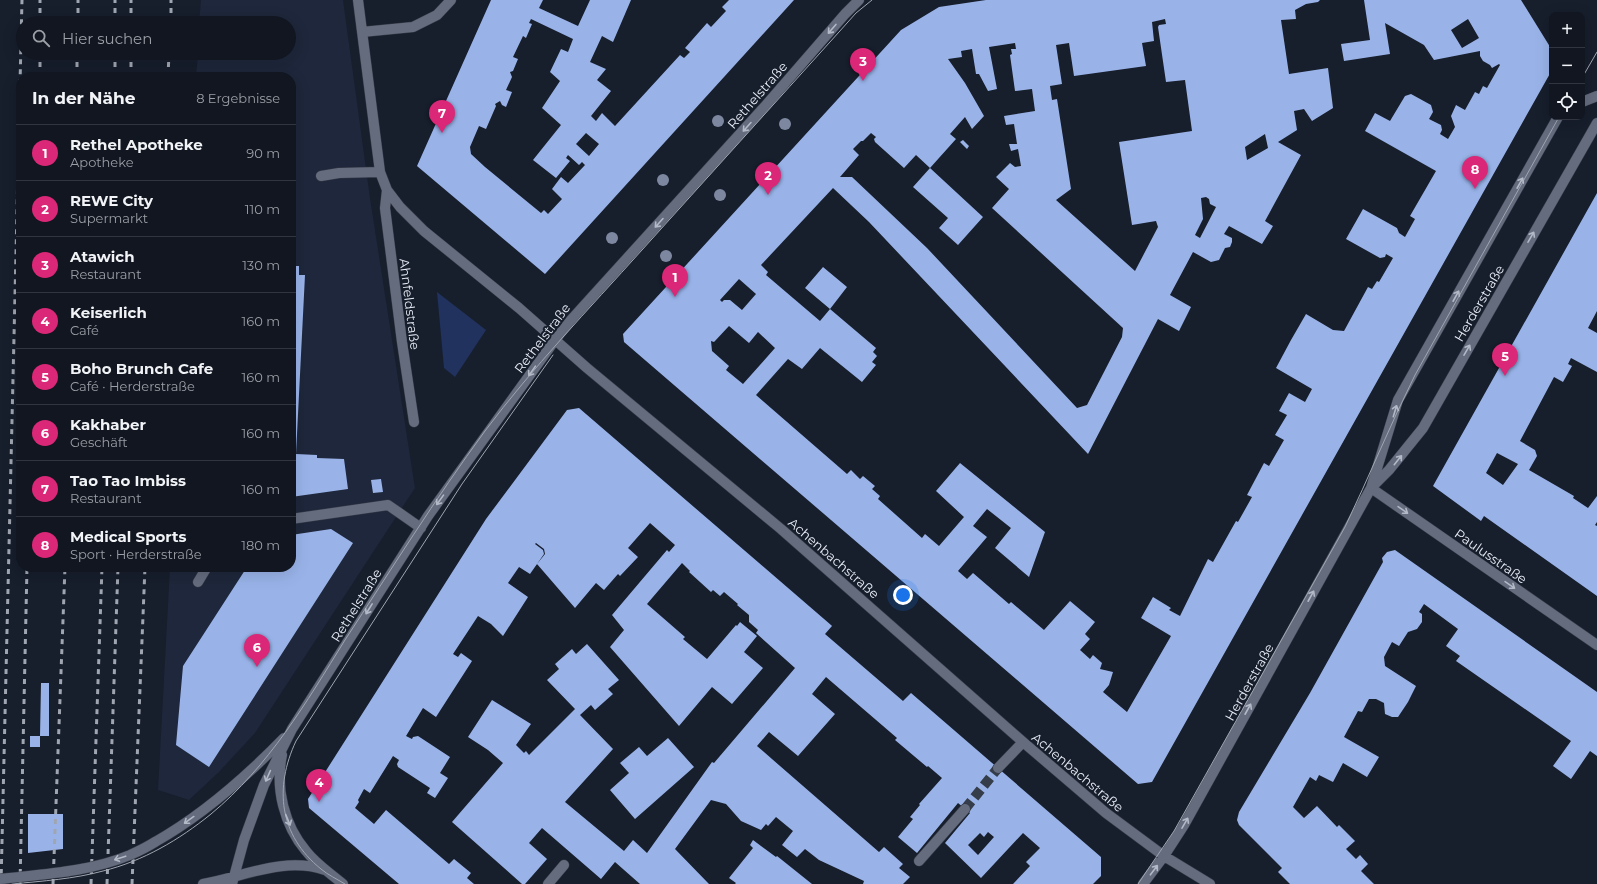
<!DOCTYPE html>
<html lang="de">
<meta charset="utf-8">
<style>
body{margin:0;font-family:Montserrat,sans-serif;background:#1a1f2a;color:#f1f3f6}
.controls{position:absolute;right:12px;top:12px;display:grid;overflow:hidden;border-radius:8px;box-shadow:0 4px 16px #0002}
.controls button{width:36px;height:36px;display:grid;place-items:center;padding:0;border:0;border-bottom:1px solid #30353f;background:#111621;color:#f1f3f6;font:20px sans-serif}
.you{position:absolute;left:903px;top:595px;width:14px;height:14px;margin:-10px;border:3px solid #fff;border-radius:50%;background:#1a73e8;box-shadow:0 0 0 6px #1a73e833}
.badge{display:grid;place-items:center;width:26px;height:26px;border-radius:50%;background:#db2777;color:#fff;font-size:13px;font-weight:700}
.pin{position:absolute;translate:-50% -33px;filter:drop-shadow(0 1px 2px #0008)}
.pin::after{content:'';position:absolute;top:21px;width:14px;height:12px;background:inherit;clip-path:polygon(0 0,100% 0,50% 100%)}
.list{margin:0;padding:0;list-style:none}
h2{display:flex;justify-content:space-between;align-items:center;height:52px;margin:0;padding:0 16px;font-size:17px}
h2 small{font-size:13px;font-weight:400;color:#9c9fa5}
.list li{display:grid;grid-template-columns:26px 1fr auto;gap:12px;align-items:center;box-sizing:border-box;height:56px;padding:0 16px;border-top:1px solid #30353f}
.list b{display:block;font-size:15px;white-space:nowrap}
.list p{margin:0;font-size:13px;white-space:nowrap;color:#9c9fa5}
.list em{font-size:13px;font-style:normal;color:#9c9fa5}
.icon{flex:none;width:22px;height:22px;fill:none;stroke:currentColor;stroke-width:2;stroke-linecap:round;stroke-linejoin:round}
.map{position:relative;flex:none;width:1597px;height:884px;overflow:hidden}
.search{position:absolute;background:#111621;box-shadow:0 4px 16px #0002;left:16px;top:16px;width:280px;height:44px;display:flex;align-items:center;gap:10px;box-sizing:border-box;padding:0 14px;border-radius:22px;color:#9c9fa5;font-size:15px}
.panel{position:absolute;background:#111621;box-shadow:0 4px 16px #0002;left:16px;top:72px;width:280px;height:500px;border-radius:16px}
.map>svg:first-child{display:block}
</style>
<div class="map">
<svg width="1597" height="884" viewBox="0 0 1597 884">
<rect width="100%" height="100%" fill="#171e2c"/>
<path fill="#1e273b" d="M201 0H343L370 198 415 488 255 733 219 772 189 800 158 790 170 567H291V77H196L198 53H289V23H199Z"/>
<path fill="#20325d" d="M437 292 486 330 455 377 444 368Z"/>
<path fill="#99b3e9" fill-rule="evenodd" d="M491 0H543L539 8 578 26 590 0H631L613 42 602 36 590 62 606 69 597 80 611 91 591 116 596 121 602 113 615 126 680 55 684 58 690 52 685 48 707 23 711 27 726 11 722 7 729 0H794L545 274 417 166ZM531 19 573 39 568 52 561 49 550 72 560 81 542 108 561 125 533 160 556 178 570 161 566 158 568 155 579 165 582 162 585 165 568 183 561 177 552 189 562 199 548 214 544 210 541 213 485 167 471 154 470 147 479 126 486 129 496 106 495 104 500 101 502 105 506 107 512 92 506 90 512 77 510 72 513 71 518 59 513 57 523 36 526 38 532 24 529 23ZM586 133 599 144 589 156 576 144Z
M986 0H1320L1318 2 1306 4 1295 10 1296 19 1281 20 1289 74 1328 68 1333 108 1312 121 1304 109 1294 111 1297 130 1278 142 1301 155 1265 221 1273 226 1262 244 1229 226 1224 234 1232 238V242L1230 247 1225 248 1219 260 1211 262 1193 252 1170 295 1191 307 1179 331 1158 319 1088 454 869 222 833 188 761 265 768 272 766 275 820 321 830 309 876 348 873 352 877 356 872 362 876 365 862 382 820 348 802 369 788 359 756 395 847 474 851 470 860 479 863 476 875 486 872 489 880 496 878 499 922 538 925 534 939 546 964 517 936 491 960 463 1045 532 1029 577 995 548 1011 528 987 509 973 526 987 537 958 571 967 579 973 573 1009 604 1011 602 1044 630 1070 601 1095 622 1085 634 1090 639 1080 650 1090 659 1093 655 1102 663 1100 669 1113 672 1109 685 1103 692 1127 712 1171 636 1141 618 1153 597 1171 608 1169 610 1180 616 1208 559 1213 562 1236 521 1238 522 1252 497 1247 495 1264 463 1269 466 1284 440 1275 435 1287 415 1279 411 1289 393 1305 402 1312 389 1276 368 1291 340 1306 314 1333 330 1344 331 1368 287 1372 289 1377 281 1379 282 1393 258 1386 254 1385 257 1380 258 1346 239 1363 209 1397 228 1399 233 1405 237 1415 219 1410 216 1436 171 1365 131 1375 113 1390 121 1405 96 1411 94 1431 105 1433 112 1429 119 1441 125 1442 130 1440 134 1448 139 1455 127 1451 116 1456 105 1465 110 1475 92 1479 94 1483 86 1487 88 1500 65 1499 64 1492 68 1490 65 1483 61 1480 56V51L1434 60 1424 45 1385 23 1390 54 1344 61 1341 44 1370 40 1364 0H1521L1552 50V70L1152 782 1138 784 624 342 623 334 901 30 939 7ZM1165 19 1166 24 1159 25 1158 27 1166 82 1185 80 1192 131 1119 142 1132 225 1156 221 1158 227 1135 271 1056 200 1071 189 1057 99 1052 100 1050 86 1062 84 1056 45 1069 43 1074 76 1146 66 1142 43 1154 41 1152 22ZM1468 19 1479 38 1462 48 1451 30ZM1015 43 1016 49H1011L1012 54 1010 55 1015 91 1032 89 1035 111 1004 116 1006 125 1014 124 1017 144H1009L1011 151 1018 149 1021 166 1015 167 1010 163 996 177 1009 189 992 208 1123 328 1122 337 1087 405 1077 408 927 248 852 177H840L859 155 853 149 861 141H863L871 133 876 137 874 139 875 142 904 168 916 155 930 168 956 139 950 134 965 117 972 129 984 116 965 83 948 59 962 57 961 51 972 49 976 74H979L988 91 997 89 989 47ZM1265 134 1268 148 1247 160 1245 147ZM1206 197 1209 199 1210 204 1216 207 1200 238 1195 235 1203 219 1201 198ZM739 279 756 294 742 310 730 300H724L722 302 720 300ZM729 326 749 343 758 332 775 348 743 384 726 370 729 366 712 351 711 341 714 342Z
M963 140 969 146 967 149 960 142Z
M930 168 983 217 958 245 939 228 948 218 913 187Z
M1597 193V311L1588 328 1597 333V372L1571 358 1568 364 1572 366 1563 382 1554 377 1520 441 1535 450 1537 456 1529 470 1574 496 1573 498 1588 508 1597 496V522L1595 525 1597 526V596L1484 516 1481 521 1433 486ZM1497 453 1518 464 1503 485 1486 473Z
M291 266H299V275H305L296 454 317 455V458L344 459 348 489 291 497Z
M823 267 847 287 830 309 805 288Z
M579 408 831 625 832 626 825 634 903 701 911 693 1101 857V876L1093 884H1013L1030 866 1026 862 1040 848 1023 833 981 878 945 843 970 813 958 803 917 853 898 837 913 819 910 817 920 805 919 804 942 778 928 766 927 767 895 740 897 738 826 677 812 694 835 714 798 756 769 732 757 746 879 852 884 847 903 864 899 868 910 877 903 884H863L864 881 819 860 805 849 797 857 782 845 793 831 776 817 768 826 766 824 761 830 741 821 726 804 711 800 675 849 709 884H640L615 862 601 879 542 828 529 843 547 859 525 884H522L452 822 503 763 488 750 468 737 492 700 531 724 516 745 524 753 526 751 529 755 575 709 547 680 559 669 555 664 572 649 576 654 587 644 619 680 608 689 613 694 595 710 591 705 580 715 613 749 565 802 624 851 633 840 647 853 712 762 714 763 795 668 756 633 758 630 749 622V615L737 605 738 604 724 592 720 596 713 590 711 592 689 572 690 571 682 563 647 604 685 637 683 639 707 659 736 625 737 626 740 622 757 636 744 652 763 668 732 704 712 687 679 726 610 647 624 630 612 615 667 550 669 552 675 545 650 523 628 548 638 557 620 576 618 574 604 590 596 583 575 608 537 564 545 554 544 549 536 543 535 544 543 550 544 554 530 574 519 567 508 583 528 597 503 636 491 624 478 616 453 654 458 657 461 653 472 661 436 717 423 708 406 736 412 739 413 737 418 736 450 757 440 773 448 778 435 798 427 793 430 788 398 767 397 764 399 760 393 756 370 793 364 789 358 800 359 802 355 808 374 824 386 810 449 864 454 859 471 873 467 878 474 884H399L309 808 308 799 486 519 567 410ZM988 832 994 837 978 855 968 845 980 833 984 837Z
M381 479 383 492 373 493 371 480Z
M331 529 353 543 209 767 176 745 183 666 247 567H291V535Z
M1395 550 1597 692V756L1590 751 1571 779 1553 766 1571 741 1456 661 1460 656 1446 646 1458 629 1424 604 1419 612 1422 614V622L1417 629 1408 632 1399 646 1392 642 1384 657 1385 666 1416 686 1408 702 1398 717H1392L1385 714 1384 703 1376 699H1369L1362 712 1358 711 1344 737 1379 757 1367 777 1343 763 1333 782 1319 775 1316 781 1310 777 1293 807 1304 818 1317 806 1337 827 1339 825 1355 841 1346 849 1356 859 1360 855 1368 864 1361 871 1374 884H1290L1278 872 1282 868 1239 825 1237 820 1239 812 1310 693 1383 562 1382 558 1387 552Z
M41 683H49V736H40V747H30V736H40Z
M668 738 694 767 635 819 610 790 629 773 620 763 639 747 647 756Z
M28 814H63V849L28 853Z
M753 840 776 857 777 856 812 884H735L736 883 729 878 753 848 750 845Z"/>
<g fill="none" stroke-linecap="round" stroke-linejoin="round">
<path stroke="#363d4a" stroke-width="10" stroke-dasharray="10 5" stroke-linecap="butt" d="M965 809 998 768"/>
<defs>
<path id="minor" d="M358 0 380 172 387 190 400 207 424 231 519 308 587 368 781 529 1023 742 1106 813 1164 856 1210 884
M362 32 413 27 437 15 451 0
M1582 102 1597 96
M321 176 339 173 380 172
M387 190 385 208 402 342 414 422
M1372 487 1389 470 1423 428 1597 123
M1371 488 1597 645
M291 519 388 505 421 528
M198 582 207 567
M282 755C275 788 284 825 306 851 316 864 330 873 343 884
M998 768 1023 742
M155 842C203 815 246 777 284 738
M919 861 965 809
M203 884C243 877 284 856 325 870
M232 884 244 840 264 785 292 729 428 516 555 340 570 321 766 105 845 14 859 0
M548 884 564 865
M1143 884 1164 856 1184 825 1371 488 1398 400 1558 117"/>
</defs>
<use href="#minor" stroke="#363a46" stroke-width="11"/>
<use href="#minor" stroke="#646c7e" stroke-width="10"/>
<path stroke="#a0a6b1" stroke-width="1" d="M1582 78 1597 52
M12 884C43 881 74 879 103 871 143 861 179 840 211 814 269 766 306 703 345 640 391 570 435 499 485 431 533 367 588 310 642 250 707 178 773 105 839 32L856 13 872 0
M345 884C337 879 328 875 321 869 279 835 274 788 296 741L462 484 553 355
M1138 884 1174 831 1345 527C1369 477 1390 425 1415 375L1559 117"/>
<path stroke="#a0a6b1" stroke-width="3" stroke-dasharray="5 5" stroke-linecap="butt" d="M40 23V0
M78 23V0
M115 23V0
M131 23V0
M171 23V0
M40 77V53
M77 77V53
M115 77V53
M131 77V53
M168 77 169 53
M1 884 22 0
M20 884 27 567
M53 884 65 567
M91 884 102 567
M107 884 118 567
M132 884 145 567"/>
<defs>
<path id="minor-bridge" d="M0 879C44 874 89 872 130 855 139 851 147 847 155 842"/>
</defs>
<use href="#minor-bridge" stroke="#363a46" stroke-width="11" stroke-linecap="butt"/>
<use href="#minor-bridge" stroke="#646c7e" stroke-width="10"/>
</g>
<g fill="#7d88a0">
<circle cx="718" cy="121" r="6"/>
<circle cx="785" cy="124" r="6"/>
<circle cx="663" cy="180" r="6"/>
<circle cx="720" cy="195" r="6"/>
<circle cx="612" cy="238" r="6"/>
<circle cx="666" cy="256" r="6"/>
</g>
<defs><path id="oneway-shaft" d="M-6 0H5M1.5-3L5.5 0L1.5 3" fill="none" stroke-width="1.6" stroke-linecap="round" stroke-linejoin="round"/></defs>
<g stroke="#b3b9c6">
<use href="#oneway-shaft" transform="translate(832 29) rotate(131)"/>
<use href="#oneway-shaft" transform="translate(747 127) rotate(132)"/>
<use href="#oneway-shaft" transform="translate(1520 183) rotate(-61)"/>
<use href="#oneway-shaft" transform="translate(659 223) rotate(132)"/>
<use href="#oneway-shaft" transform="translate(1531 237) rotate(-60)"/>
<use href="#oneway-shaft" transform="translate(1456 296) rotate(-61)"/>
<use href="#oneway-shaft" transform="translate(1467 350) rotate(-60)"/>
<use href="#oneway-shaft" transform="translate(532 371) rotate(125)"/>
<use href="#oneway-shaft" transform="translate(1395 411) rotate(-73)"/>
<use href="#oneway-shaft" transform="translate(1398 460) rotate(-51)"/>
<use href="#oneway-shaft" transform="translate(440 500) rotate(126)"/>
<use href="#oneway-shaft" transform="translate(1403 510) rotate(35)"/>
<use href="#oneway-shaft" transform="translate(1510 585) rotate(35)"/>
<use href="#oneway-shaft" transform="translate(1311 596) rotate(-61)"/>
<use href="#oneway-shaft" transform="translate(369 609) rotate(122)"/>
<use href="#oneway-shaft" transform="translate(1248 709) rotate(-61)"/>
<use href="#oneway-shaft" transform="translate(268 776) rotate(114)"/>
<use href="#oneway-shaft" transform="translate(189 820) rotate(144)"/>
<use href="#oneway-shaft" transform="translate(288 820) rotate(68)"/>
<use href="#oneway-shaft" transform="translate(1185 823) rotate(-60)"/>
<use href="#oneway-shaft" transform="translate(120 858) rotate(162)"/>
<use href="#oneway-shaft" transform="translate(1154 870) rotate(-53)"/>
</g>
<g text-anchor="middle" stroke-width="4" stroke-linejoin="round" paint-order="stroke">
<g font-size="13" fill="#e7ecf6" stroke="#171e2c">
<text transform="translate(757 95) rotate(-49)" y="5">Rethelstraße</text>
<text transform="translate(1479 303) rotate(-60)" y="5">Herderstraße</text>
<text transform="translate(410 304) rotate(83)" y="5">Ahnfeldstraße</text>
<text transform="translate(542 338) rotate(-53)" y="5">Rethelstraße</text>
<text transform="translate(1491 556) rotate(35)" y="5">Paulusstraße</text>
<text transform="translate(834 558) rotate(41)" y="5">Achenbachstraße</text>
<text transform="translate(356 605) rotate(-58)" y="5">Rethelstraße</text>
<text transform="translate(1249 682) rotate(-61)" y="5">Herderstraße</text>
<text transform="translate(1078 772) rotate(40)" y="5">Achenbachstraße</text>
</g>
</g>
</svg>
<div class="controls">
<button>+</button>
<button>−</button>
<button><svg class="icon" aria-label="locate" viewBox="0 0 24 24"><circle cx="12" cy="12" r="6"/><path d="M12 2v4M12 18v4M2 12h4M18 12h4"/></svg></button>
</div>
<div class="you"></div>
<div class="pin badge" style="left:675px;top:297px">1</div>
<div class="pin badge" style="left:768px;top:195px">2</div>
<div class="pin badge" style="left:863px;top:81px">3</div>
<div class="pin badge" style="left:319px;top:802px">4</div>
<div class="pin badge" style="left:1505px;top:376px">5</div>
<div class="pin badge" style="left:257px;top:667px">6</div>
<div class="pin badge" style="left:442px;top:133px">7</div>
<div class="pin badge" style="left:1475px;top:189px">8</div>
<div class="search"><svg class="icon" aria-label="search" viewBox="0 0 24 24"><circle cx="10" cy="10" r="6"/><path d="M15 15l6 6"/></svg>Hier suchen</div>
<section class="panel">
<h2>In der Nähe<small>8 Ergebnisse</small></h2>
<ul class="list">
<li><span class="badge">1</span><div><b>Rethel Apotheke</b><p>Apotheke</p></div><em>90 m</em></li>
<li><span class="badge">2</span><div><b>REWE City</b><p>Supermarkt</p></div><em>110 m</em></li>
<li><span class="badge">3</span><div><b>Atawich</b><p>Restaurant</p></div><em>130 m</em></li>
<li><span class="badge">4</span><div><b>Keiserlich</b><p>Café</p></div><em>160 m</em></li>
<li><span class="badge">5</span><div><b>Boho Brunch Cafe</b><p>Café · Herderstraße</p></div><em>160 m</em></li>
<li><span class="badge">6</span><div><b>Kakhaber</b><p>Geschäft</p></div><em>160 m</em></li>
<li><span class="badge">7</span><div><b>Tao Tao Imbiss</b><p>Restaurant</p></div><em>160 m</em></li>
<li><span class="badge">8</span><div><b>Medical Sports</b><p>Sport · Herderstraße</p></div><em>180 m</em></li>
</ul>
</section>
</div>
